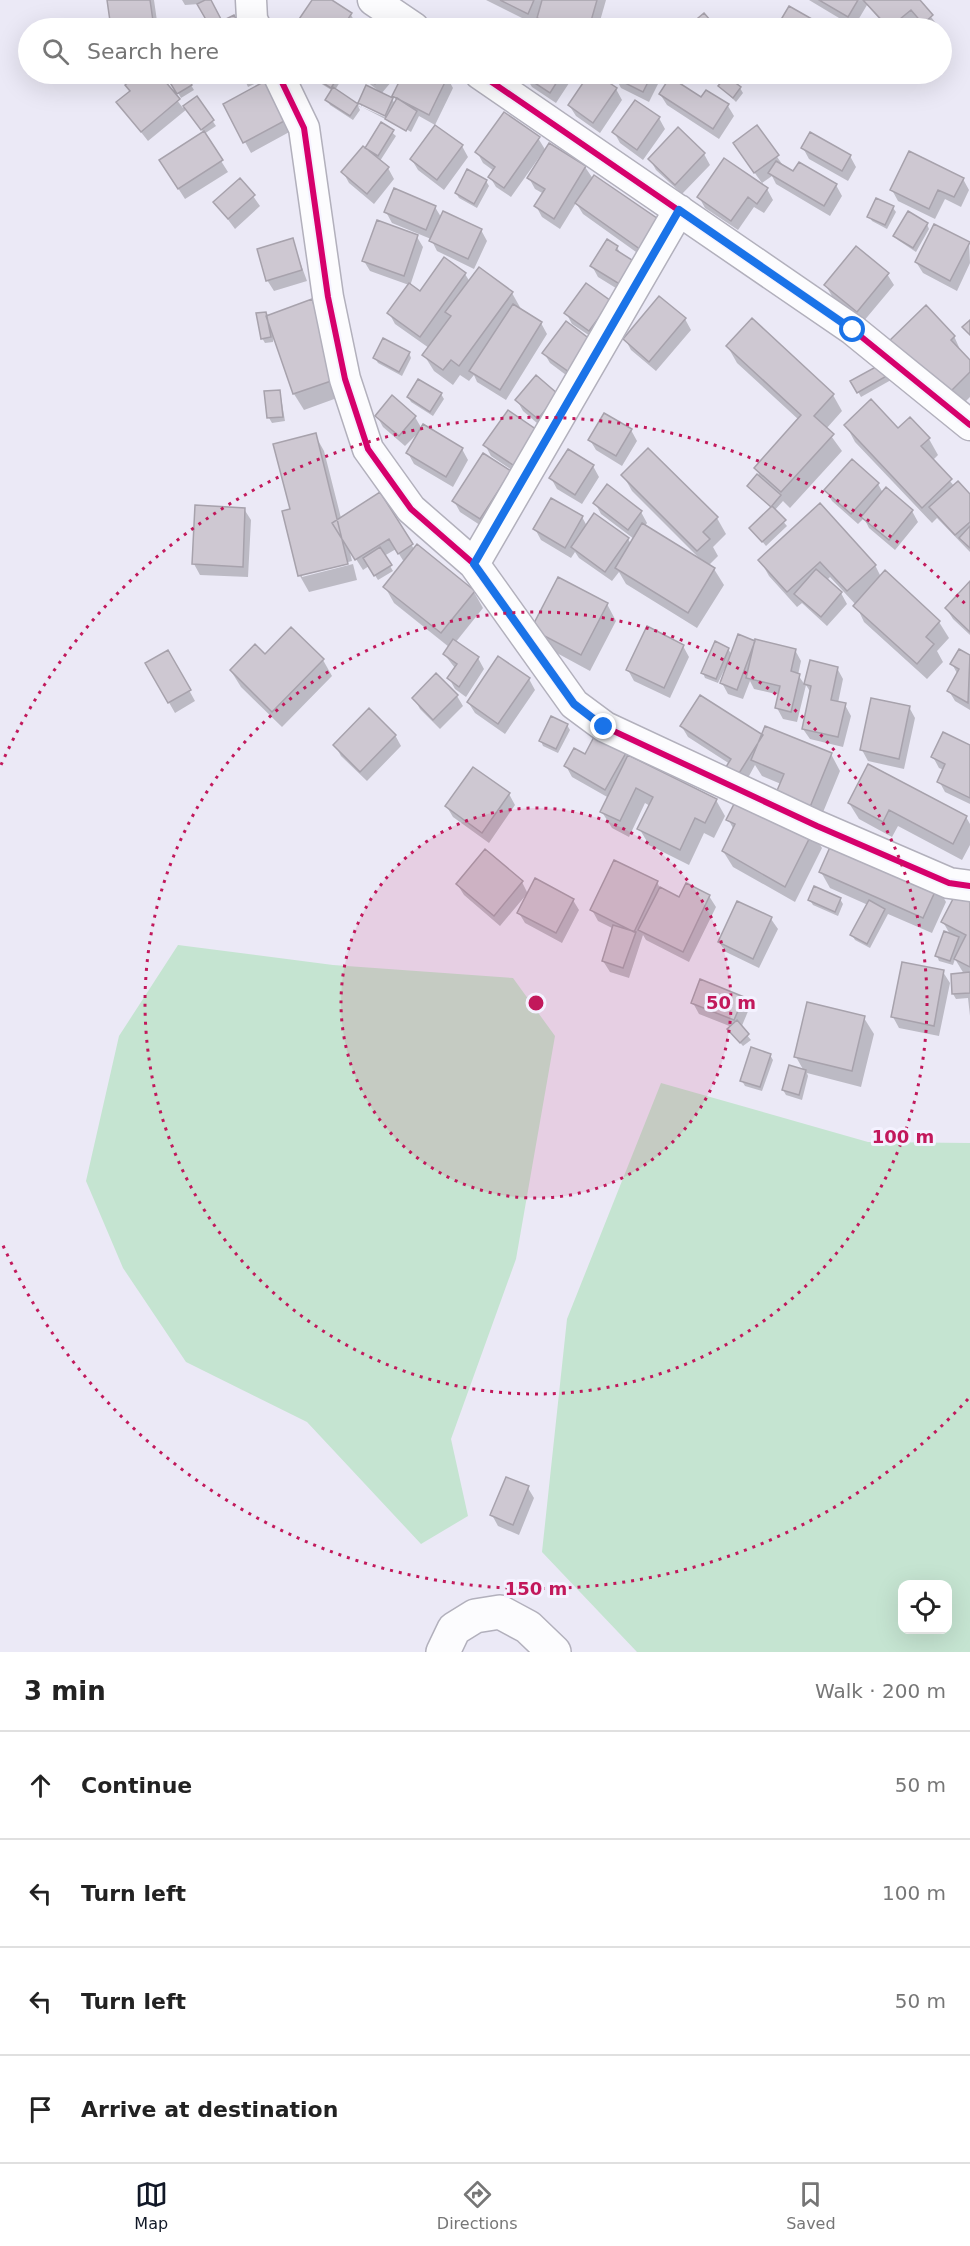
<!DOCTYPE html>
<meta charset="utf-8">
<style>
body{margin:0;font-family:"DejaVu Sans",sans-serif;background:#f2f2f2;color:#222}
.controls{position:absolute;right:18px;bottom:18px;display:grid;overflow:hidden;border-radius:12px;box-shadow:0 6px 24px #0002}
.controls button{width:54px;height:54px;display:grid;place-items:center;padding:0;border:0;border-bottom:2px solid #e0e0e0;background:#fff;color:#222;font:30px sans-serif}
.stop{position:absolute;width:18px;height:18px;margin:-14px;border:4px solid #1a73e8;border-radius:50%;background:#fff}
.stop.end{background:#1a73e8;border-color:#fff;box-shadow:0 2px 6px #0008}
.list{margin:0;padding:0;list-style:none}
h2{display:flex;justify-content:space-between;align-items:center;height:78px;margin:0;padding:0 24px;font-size:26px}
h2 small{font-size:20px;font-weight:400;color:#767676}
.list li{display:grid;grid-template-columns:39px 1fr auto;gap:18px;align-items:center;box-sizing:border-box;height:108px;padding:0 24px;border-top:2px solid #e0e0e0}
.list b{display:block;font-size:22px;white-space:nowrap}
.list em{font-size:20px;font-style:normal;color:#767676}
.icon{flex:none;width:33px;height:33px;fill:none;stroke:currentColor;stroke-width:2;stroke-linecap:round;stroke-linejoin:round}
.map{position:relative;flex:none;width:970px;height:1652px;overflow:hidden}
.search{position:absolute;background:#fff;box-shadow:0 6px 24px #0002;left:18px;right:18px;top:18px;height:66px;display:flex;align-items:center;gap:15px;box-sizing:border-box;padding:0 21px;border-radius:33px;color:#767676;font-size:22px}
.sheet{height:510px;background:#fff}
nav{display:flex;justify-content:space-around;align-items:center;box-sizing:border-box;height:84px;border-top:2px solid #e0e0e0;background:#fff;font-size:16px;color:#767676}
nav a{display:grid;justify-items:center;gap:3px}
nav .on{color:#111827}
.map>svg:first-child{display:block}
</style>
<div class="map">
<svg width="970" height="1652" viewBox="0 0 970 1652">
<rect width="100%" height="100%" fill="#ebe9f6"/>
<path fill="#c5e4d1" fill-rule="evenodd" d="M178 945 333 965 513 978 555 1036 516 1259 451 1439 468 1516 421 1544 307 1422 186 1362 123 1268 86 1181 119 1036Z
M661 1083 868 1142 970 1143V1652H637L542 1552 567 1319ZM902 1584H948V1630H902Z"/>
<path fill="#0003" d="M109 0H154L158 28H112Z
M182 0H211L221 23 233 17 240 28H198L196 25 207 19 199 4 185 5Z
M314 0H329L351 15 357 25 355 28H295Z
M486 0H606L598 28H545L538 16 534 24Z
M809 0H918L938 26 925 28 918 20 908 28H887L867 5 854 27Z
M790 8 818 24 820 28H778Z
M141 74H157L183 108 197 98 216 126 204 134 228 172 185 199 167 171 204 133 187 109 148 141 118 103 131 92 127 86Z
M173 74H193L186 77 194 90 181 98 169 77Z
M222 74H233L225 78Z
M242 74H258L261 81 248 87Z
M320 74H345L335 90 362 108 358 106 360 110 353 120 330 105 327 100 333 91 320 83 317 78Z
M357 74H398L381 94 392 99 395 104 397 101 394 96 405 74H439L447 77 453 88 435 125 419 116 411 132 391 120 392 118 362 103V107L360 103 380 92Z
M527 74H575L556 103 532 87 525 76Z
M591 74 616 89 622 100 600 133 576 116 569 105Z
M617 74H663L649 102 621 88 615 77Z
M707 74H717L711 79Z
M267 82 293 130 251 153 225 105Z
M720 86 740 88 743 93 736 102Z
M660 94 728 106 734 116 719 139 667 105Z
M635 102 659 118 665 129 643 160 620 143 614 132Z
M362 107 389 119V122L387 120Z
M382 124 396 136 380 161 388 168 394 179 374 204 349 183 343 172 367 151Z
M757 127 784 167 794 173 836 185 842 196 830 216 776 184 772 176 762 183 741 154Z
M678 130 704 154 710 165 682 194 656 170 650 159Z
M538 138 546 151 585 167 650 262 583 214 576 203 560 229 542 217 536 206 544 194 535 189 529 178 545 153 543 152 511 197 496 187 490 177 494 171 483 163 477 152Z
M462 146 468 157 444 190 418 170 412 160Z
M803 148 850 156 856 167 848 181 809 159Z
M963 179 969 190 961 207 945 199 935 219 898 201 892 190Z
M486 181 489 186 477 208 459 198 456 193Z
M767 189 773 200 764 213 754 207 738 230 705 208 699 197Z
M253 196 260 206 235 229 215 202Z
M435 207 441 217 481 230 487 241 474 269 437 251 431 239 392 223 386 212Z
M893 208 896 212 887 229 872 221 869 216Z
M927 224 929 229 916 252 898 240 895 236Z
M417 237 423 247 410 286 420 293 465 274 470 282 512 293 521 309 541 323 547 334 506 400 477 382 474 375 469 381 460 375 453 385 434 371 424 355 429 348 395 324 389 313 409 285 370 271 364 261Z
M292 240 307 281 274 291 267 280Z
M969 243 970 263 957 291 923 273 916 262Z
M617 247 621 255 632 298 598 277 592 266Z
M887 274 894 285 863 322 832 296 826 286Z
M312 301 321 317 348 394 304 410 294 394 274 334 273 342 265 343 262 338 266 313 267 317Z
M610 302 596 340 572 324 566 313Z
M685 319 691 330 656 371 631 350 625 339Z
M954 336 962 354 970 362V397L950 417 896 362Z
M728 347 833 395 842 411 826 429 842 451 790 508 783 501 774 511 787 526 766 546 751 528 772 508 749 486 759 474 755 468 799 420 737 363Z
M409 353 411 358 402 376 378 363 375 358Z
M544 353 600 355 578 384 550 363Z
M882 365 891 380 861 397 852 381Z
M280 391 285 421 272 423 269 418Z
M441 394 444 399 433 416 411 402 408 397Z
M517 400 563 405 544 429 523 411Z
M508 412 522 477 491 456 485 445Z
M377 416 415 417 422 429 462 449 468 460 453 487 414 464 408 453 421 430 405 446 383 427Z
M846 425 898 430 929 439 938 455 933 460 954 486 970 496V552L937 518 932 523 855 442Z
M631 430 637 441 622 466 596 450 590 440Z
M315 435 324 451 341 518 379 494 414 549 474 592 483 608 455 643 478 658 484 669 466 697 455 689 449 678 455 668 444 654 449 647 394 603 385 587 404 562 396 549 384 556 393 571 378 580 369 566 363 570 349 548 352 561 302 574V577L353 564 357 580 309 592 300 576 291 510Z
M483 455 516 483 486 529 460 512 454 501Z
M852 461 878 484 883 493 886 489 912 511 918 522 895 550 869 528 864 518 858 524 832 501 826 490Z
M593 466 599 477 582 504 557 489 551 478Z
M623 475 717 518 726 534 713 547 718 556 708 566 714 569 724 585 697 628 626 584 619 572 612 581 579 558 575 552 571 558 541 540 535 529 552 500 582 517 587 526 628 539 631 544 634 539 601 514 595 503 641 512 647 523 645 526 699 558 632 491Z
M820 505 875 565 881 577 939 622 949 638 937 651 943 662 927 679 864 622 856 605 830 577 827 580 841 593 847 604 827 626 802 603 797 607 769 576 760 560Z
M244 509 251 520 248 577 200 575 194 564Z
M970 584V635L953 619 946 608Z
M607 604 616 621 590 671 542 645 533 629Z
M739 636 795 650 801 661 798 675 805 685 811 662 837 668 843 679 838 703 845 705 851 716 843 747 810 739 803 729 811 693 806 685 797 722 783 719 777 708 780 695 754 689 750 681 743 699 728 694 722 683 727 669 725 668 718 683 705 678 703 673 728 649 732 655Z
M683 646 689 657 670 698 634 681 628 670Z
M960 651 970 657V710L955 701 949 691 958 675 952 664Z
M168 652 195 701 175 713 147 664Z
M265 656 323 660 332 676 282 727 241 687 231 671Z
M529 679 535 690 505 734 475 713 468 702Z
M457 696 463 706 440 729 420 709 414 698Z
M909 707 915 718 904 769 868 761 862 750Z
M567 725 570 730 558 753 543 746 541 741Z
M682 727 831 754 840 771 819 822 781 784 762 776 755 765 743 787 730 764 688 737Z
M395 735 401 746 367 781 341 756 335 745Z
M970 747V804L945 792 939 781 944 770 939 768 933 757Z
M626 752 629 757 716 800 725 816 714 838 704 833 689 865 649 845 639 828 650 806 645 803 629 837 612 828 602 812 609 798 572 777 566 766Z
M509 794 515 805 489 843 453 817 447 807Z
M849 803 966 817 970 824V845L962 860 898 826 892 837 859 819Z
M728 819 812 832 822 848 795 902 733 867 723 851 734 830Z
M821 872 937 886 946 902 932 933 888 914 870 948 855 940 852 935 868 905 830 888Z
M970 878V1016L968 998 956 999 953 994 964 974 955 959 953 965 939 961 937 956 951 936 943 922Z
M522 882 528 894 573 900 579 910 562 943 525 923 519 913 526 895 500 926 464 895 457 884Z
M657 882 661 890 680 899 709 896 716 907 689 962 646 940 643 935 629 978 610 972 603 961 614 929 598 921 592 910Z
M840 899 843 904 838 916 813 905 810 900Z
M737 903 771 919 778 929 759 968 726 952 719 942Z
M943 972 950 983 939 1036 899 1028 893 1017Z
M743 998 749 1009 741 1028 751 1040 743 1046 732 1034 729 1030 732 1027 699 1014 693 1003Z
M864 1018 874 1034 861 1087 807 1073 808 1076 802 1100 786 1095 783 1090 804 1071 796 1057Z
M770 1055 773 1060 762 1091 745 1086 742 1081Z
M528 1488 534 1498 519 1535 498 1526 492 1515Z"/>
<path fill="#cec8d2" stroke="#a7a2ac" stroke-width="1.5" d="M107 0H150L154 28H111Z
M205 0H211L222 21 234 15 241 28H196L194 24 205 18 197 4Z
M312 0H332L352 13 342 28H293Z
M500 0H534L528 14Z
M542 0H597L589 28H572L537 18Z
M819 0H858L848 17Z
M863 0H920L933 15 923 24 911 10 889 28Z
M789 6 819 23 816 28H776Z
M704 13 717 28H686Z
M139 74H159L180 99 141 132 116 102 130 91 125 85Z
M171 74H186L192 85 177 94 166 76Z
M240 74H259L260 76 244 83Z
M318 74H340L331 88 315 78Z
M362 74H383L375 84Z
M403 74H443L448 76 429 115 392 96Z
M525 74H562L550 93 524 76Z
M589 74H596L617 88 593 123 568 105Z
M615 74H652L643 92 613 77Z
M726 76 741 87 733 98 718 86Z
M670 77 701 97 706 90 729 104 713 129 659 94Z
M267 80 288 119 243 143 223 104Z
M366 85 393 98 385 116 358 103Z
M333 87 358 104 350 116 325 100Z
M197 96 214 120 201 130 183 106Z
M397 98 417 111 406 131 385 119Z
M635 100 660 117 637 150 612 132Z
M504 112 540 137 504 188 488 177 495 167 475 152Z
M381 122 394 130 378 156 365 148Z
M435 125 463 145 437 180 410 159Z
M757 125 779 155 754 173 733 143Z
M678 127 705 153 675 185 648 159Z
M204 131 223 160 178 189 159 160Z
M810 132 851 155 842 171 801 148Z
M549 143 586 166 554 219 534 206 545 189 527 178Z
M363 146 389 167 367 194 341 172Z
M909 151 964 178 954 197 938 190 929 209 890 190Z
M724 158 768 188 757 204 748 197 731 221 697 197Z
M776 161 793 171 799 162 837 184 824 206 768 173Z
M467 169 487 180 474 204 455 193Z
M594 175 664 223 644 252 575 203Z
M240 178 255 195 228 219 213 202Z
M394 188 436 206 426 230 384 212Z
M876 198 894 206 885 225 867 217Z
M443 211 482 229 468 259 429 241Z
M908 211 928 223 913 248 893 236Z
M377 220 418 235 404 276 362 261Z
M934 224 970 242 950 281 915 262Z
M293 238 302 270 266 281 257 249Z
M607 239 618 246 616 250 640 265 626 288 590 266Z
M856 246 889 273 857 312 824 285Z
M444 257 466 273 420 337 387 313 409 283 420 291Z
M479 267 513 292 459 366 451 360 443 370 422 355 451 316 445 312Z
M586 283 611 301 589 331 564 313Z
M659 296 686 318 649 362 623 339Z
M312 299 340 378 293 394 266 316Z
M513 304 542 322 500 390 469 371Z
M926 305 955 336 951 340 970 360V372L940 402 885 345Z
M266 312 271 337 261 339 256 313Z
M752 318 834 394 814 416 834 434 781 492 754 468 801 415 726 346Z
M970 320V335L962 327Z
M566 321 595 343 572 374 542 353Z
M383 338 410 352 399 372 373 358Z
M883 363 890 374 857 393 850 381Z
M536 375 558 394 538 419 515 400Z
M418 379 442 393 430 412 407 397Z
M280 390 283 417 267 418 264 391Z
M392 395 416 416 399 436 375 416Z
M871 399 898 428 910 417 930 438 921 446 952 479 922 508 844 425Z
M508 410 540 432 516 467 483 445Z
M604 413 632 429 616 456 588 440Z
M423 424 463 448 446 477 406 453Z
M316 433 348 564 298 576 282 511 290 509 273 444Z
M648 448 718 517 703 532 710 539 697 551 621 475Z
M568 449 594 465 575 495 549 478Z
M483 453 511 471 480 519 452 501Z
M852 459 879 483 851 514 824 490Z
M757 474 781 495 771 507 747 486Z
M958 481 970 494V522L955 535 929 507Z
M607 484 642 511 628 530 593 503Z
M886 487 913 510 889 540 861 517Z
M380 492 413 544 398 554 389 539 355 560 332 523Z
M551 498 583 516 565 548 533 529Z
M820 503 876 565 847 591 820 562 787 592 758 560Z
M195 505 245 508 243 567 192 564Z
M772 506 786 520 762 542 749 528Z
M594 513 629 538 605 572 571 547Z
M642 523 715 568 688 613 615 568Z
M970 526V548L959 538Z
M417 544 475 591 441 633 383 587Z
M380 547 392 565 374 576 363 558Z
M816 569 842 592 821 617 794 594Z
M885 570 940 621 926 637 934 644 917 664 853 606Z
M558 577 608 603 581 655 531 629Z
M970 581V632L945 608Z
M647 626 684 645 664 688 626 670Z
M291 627 324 659 272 712 230 670 255 644 265 654Z
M738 634 755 641 737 690 720 683Z
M453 639 479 657 459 687 447 678 457 664 443 654Z
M755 639 796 649 791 671 800 674 791 712 775 708 780 686 746 678Z
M715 641 729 648 716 679 701 673Z
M959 649 970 655 968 703 947 691 959 669 950 664Z
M168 650 191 690 168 703 145 663Z
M498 656 530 678 498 724 467 702Z
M810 660 838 667 831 700 846 703 838 737 802 729 811 686 804 684Z
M436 673 458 695 433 720 412 698Z
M700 695 763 735 736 778 724 770 731 759 680 726Z
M871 698 910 706 899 759 860 750Z
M369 708 396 735 360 772 333 745Z
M551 716 568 724 556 749 539 741Z
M765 726 832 753 810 807 776 793 784 774 751 760Z
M943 732 970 745V798L937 782 945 764 931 757Z
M596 733 627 751 605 790 564 766 574 748 585 754Z
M628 755 717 799 705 823 695 818 680 850 637 829 653 797 636 788 620 821 600 812Z
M868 764 967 816 953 844 889 810 883 822 848 803Z
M473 767 510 793 482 833 445 806Z
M739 794 813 831 785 887 722 851 735 824 726 820Z
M834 838 938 885 923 918 819 872Z
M485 849 523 881 494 916 456 884Z
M614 860 658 881 634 932 590 910Z
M966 874 970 876V967L954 959 966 935 941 922Z
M535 878 574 899 556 933 517 913Z
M686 883 710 895 683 952 638 930 660 887 679 897Z
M814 886 841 898 835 912 808 900Z
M869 900 885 909 867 944 850 935Z
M737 901 772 917 753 959 718 942Z
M613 925 636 932 623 968 602 961Z
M944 931 959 937 950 961 935 956Z
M902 962 944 970 934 1026 891 1017Z
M970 972V993L952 994 951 974Z
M700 979 744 997 734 1020 691 1003Z
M807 1002 865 1016 852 1071 794 1057Z
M737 1020 749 1034 740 1043 727 1029Z
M751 1047 771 1054 760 1087 740 1081Z
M789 1065 806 1070 799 1095 782 1090Z
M506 1477 529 1486 513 1525 490 1515Z"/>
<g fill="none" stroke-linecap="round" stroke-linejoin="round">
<defs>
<path id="minor" d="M251 0 252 19 256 28
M373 0 414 28
M278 74 304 128 328 297 345 379 368 449 411 509 474 564 574 704 605 727 817 826 949 883 970 886
M480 74 853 330 970 425
M474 564 679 210"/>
<path id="secondary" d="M443 1652 454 1629 475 1616 500 1612 528 1627 554 1652"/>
</defs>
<use href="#minor" stroke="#b2b0bc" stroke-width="33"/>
<use href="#secondary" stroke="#b2b0bc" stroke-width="36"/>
<use href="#minor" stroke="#fcfcfe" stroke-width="30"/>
<use href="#secondary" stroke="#fcfcfe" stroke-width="33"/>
<defs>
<path id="cycleway" d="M278 74 304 128 328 297 345 379 368 449 411 509 474 564 574 704 605 727 817 826 949 883 970 886
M480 74 853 330 970 425"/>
</defs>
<use href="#cycleway" stroke="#f4f2ff" stroke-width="10"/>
<use href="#cycleway" stroke="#d6006c" stroke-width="6"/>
</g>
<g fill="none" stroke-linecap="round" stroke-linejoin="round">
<path stroke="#1a73e8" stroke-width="8" d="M604 727 574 704 474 564 679 210 853 330"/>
</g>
<circle cx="536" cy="1003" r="195" fill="#c2185b" fill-opacity=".12"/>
<g fill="none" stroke="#c2185b" stroke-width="3" stroke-dasharray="3 6">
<circle cx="536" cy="1003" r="195"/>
<circle cx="536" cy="1003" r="391"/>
<path d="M968 1399A586 586 0 0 1 1 1241M1 765A586 586 0 0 1 968 607"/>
</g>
<circle cx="536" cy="1003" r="9" fill="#c2185b" stroke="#f4f2ff" stroke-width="3"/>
<g font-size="18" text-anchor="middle" font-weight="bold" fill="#c2185b" stroke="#f4f2ff" stroke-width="6" stroke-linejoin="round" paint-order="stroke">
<text x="731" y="1009">50 m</text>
<text x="903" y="1143">100 m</text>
<text x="536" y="1595">150 m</text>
</g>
</svg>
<div class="controls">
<button><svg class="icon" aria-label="locate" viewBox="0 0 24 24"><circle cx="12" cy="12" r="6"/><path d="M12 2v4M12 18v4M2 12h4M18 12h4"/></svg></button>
</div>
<div class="stop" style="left:853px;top:330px"></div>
<div class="stop end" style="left:604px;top:727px"></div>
<div class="search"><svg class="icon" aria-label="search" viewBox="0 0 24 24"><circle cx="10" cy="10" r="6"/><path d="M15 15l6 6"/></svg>Search here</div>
</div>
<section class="sheet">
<h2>3 min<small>Walk · 200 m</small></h2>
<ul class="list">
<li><svg class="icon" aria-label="ahead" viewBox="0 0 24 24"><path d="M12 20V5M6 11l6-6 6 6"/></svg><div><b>Continue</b></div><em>50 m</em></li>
<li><svg class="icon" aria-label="left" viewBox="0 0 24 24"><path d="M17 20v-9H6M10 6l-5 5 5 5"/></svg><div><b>Turn left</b></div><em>100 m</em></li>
<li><svg class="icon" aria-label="left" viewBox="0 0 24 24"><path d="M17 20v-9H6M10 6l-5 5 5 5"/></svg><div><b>Turn left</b></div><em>50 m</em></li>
<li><svg class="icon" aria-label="arrive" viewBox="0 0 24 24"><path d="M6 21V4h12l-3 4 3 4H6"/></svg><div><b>Arrive at destination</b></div></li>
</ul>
</section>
<nav>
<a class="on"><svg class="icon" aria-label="map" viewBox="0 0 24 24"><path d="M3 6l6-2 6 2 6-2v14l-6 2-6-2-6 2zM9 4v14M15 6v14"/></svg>Map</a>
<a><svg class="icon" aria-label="directions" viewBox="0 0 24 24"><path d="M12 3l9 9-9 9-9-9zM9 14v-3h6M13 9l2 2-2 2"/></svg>Directions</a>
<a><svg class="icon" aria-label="saved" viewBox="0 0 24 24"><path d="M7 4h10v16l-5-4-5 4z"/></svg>Saved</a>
</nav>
